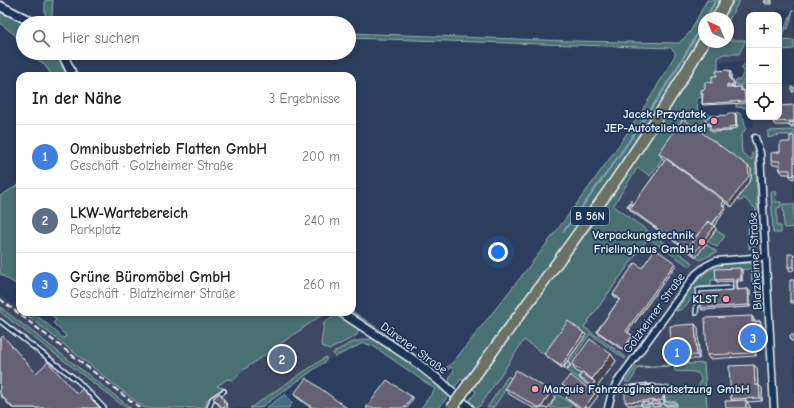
<!DOCTYPE html>
<html lang="de">
<meta charset="utf-8">
<style>
body{margin:0;font-family:"Comic Neue",sans-serif;background:#f2f2f2;color:#202124}
.controls{position:absolute;right:12px;top:12px;display:grid;overflow:hidden;border-radius:8px;box-shadow:0 2px 6px #0003}
.controls button{width:36px;height:36px;display:grid;place-items:center;padding:0;border:0;border-bottom:1px solid #e0e0e0;background:#fff;color:#202124;font:20px sans-serif}
.compass{position:absolute;left:698px;top:12px;width:36px;height:36px;border-radius:50%;background:#fff;box-shadow:0 2px 6px #0003;rotate:316deg}
.you{position:absolute;left:498px;top:252px;width:14px;height:14px;margin:-10px;border:3px solid #fff;border-radius:50%;background:#1a73e8;box-shadow:0 0 0 6px #1a73e833}
.badge{display:grid;place-items:center;width:26px;height:26px;border-radius:50%;background:#2563eb;color:#fff;font-size:13px;font-weight:700}
.pin{position:absolute;translate:-50% -50%;border:2px solid #fff;box-shadow:0 1px 4px #0006}
.list{margin:0;padding:0;list-style:none}
h2{display:flex;justify-content:space-between;align-items:center;height:52px;margin:0;padding:0 16px;font-size:17px}
h2 small{font-size:13px;font-weight:400;color:#757577}
.list li{display:grid;grid-template-columns:26px 1fr auto;gap:12px;align-items:center;box-sizing:border-box;height:64px;padding:0 16px;border-top:1px solid #e0e0e0}
.list b{display:block;font-size:15px;white-space:nowrap}
.list p{margin:0;font-size:13px;white-space:nowrap;color:#757577}
.list em{font-size:13px;font-style:normal;color:#757577}
.icon{flex:none;width:22px;height:22px;fill:none;stroke:currentColor;stroke-width:2;stroke-linecap:round;stroke-linejoin:round}
.map{position:relative;flex:none;width:794px;height:408px;overflow:hidden}
.search{position:absolute;background:#fff;box-shadow:0 2px 6px #0003;left:16px;top:16px;width:340px;height:44px;display:flex;align-items:center;gap:10px;box-sizing:border-box;padding:0 14px;border-radius:22px;color:#757577;font-size:15px}
.panel{position:absolute;background:#fff;box-shadow:0 2px 6px #0003;left:16px;top:72px;width:340px;height:244px;border-radius:12px}
.map>svg:first-child{display:block}
</style>
<div class="map">
<svg width="794" height="408" viewBox="0 0 794 408">
<rect width="100%" height="100%" fill="#2b3e5d"/>
<filter id="ink" filterUnits="userSpaceOnUse"><feTurbulence type="fractalNoise" baseFrequency=".025" numOctaves="2"/><feDisplacementMap in="SourceGraphic" scale="8" xChannelSelector="R" yChannelSelector="G"/><feConvolveMatrix kernelMatrix="1 2 1 2 8 2 1 2 1" color-interpolation-filters="sRGB"/></filter>
<g filter="url(#ink)">
<path fill="#3c4864" d="M739 0H794V40L779 41 792 10 778 9 775 15H749V61L713 62 682 111 716 135 744 132 747 129 754 126 753 117H779V86L794 85V408H479L618 198 693 82 728 42V21Z
M0 295 20 310V312H23L144 408H131L0 307Z
M0 312 16 324 126 408H0Z
M318 312 363 343 324 362 260 408H192L193 402Z"/>
<path fill="#4a7073" stroke="#99b0b6" d="M45 0H53L52 15 54 20 57 21 46 20 43 23H40L0 3V1L41 20 45 18Z
M707 0H720L710 18H704V29C634 153 547 266 464 381L461 379 454 388 449 382 450 376 454 370 451 367 445 373 436 372 432 370 405 349 347 312H352V311L402 345 435 370 444 368 449 366 454 361C497 307 540 254 581 198 615 152 648 105 675 55V52L671 48 349 38V33L570 41 679 43 690 32Z
M734 0H740L728 21V18H724Z
M0 9 28 23H23V50L15 35 0 23Z
M793 10 788 29 786 28 780 41 794 40V49L781 50 779 55V34L782 27 785 28Z
M728 40H746L739 54H723L718 58V77L713 84 706 89 703 97 697 98 698 115 708 114 707 125H711L731 131V129L737 128 736 112C744 113 744 121 746 128L741 136 742 153 752 160V152L755 154 758 210 756 211 755 208 744 198 741 201 661 156 663 158 650 176 638 167 613 206 693 263 690 267 648 238 584 327 626 357 625 359 590 334 569 364 571 367 585 377 582 381 524 340 480 406 476 408 468 402 476 392 473 389C555 275 640 163 711 42H728Z
M27 53H59L70 76H52L44 64Z
M747 61H749C749 71 745 79 739 86H737V84L734 83 736 80H740L744 71 741 68Z
M745 81 749 82 747 106 746 108 736 107 738 89Z
M794 130V135H779L768 138V131Z
M20 184V287L0 274V196Z
M771 191H775L776 202H781V207L777 208V226H781V233H773Z
M783 204H794V227L784 228Z
M757 226 759 228 758 243 754 248 749 249 748 228Z
M716 230 725 236 717 247 708 241Z
M706 244 717 252 700 260 696 257Z
M750 263C756 265 759 267 761 273L763 307 757 306V284H752L751 269 716 271 717 280H711V286L699 287C693 295 686 311 676 311 688 293 699 271 722 265 731 263 741 264 750 263Z
M0 307 131 408H126L0 312Z
M23 312C38 312 52 329 63 338L66 336 53 323 56 320 49 312H326L243 370 234 380 227 379 217 386 223 388 207 400 205 408H144Z
M334 316H341L359 329 357 335 329 350 321 345 324 323Z
M366 339H376L381 342 434 380 432 382 448 396 439 408H421L435 389 373 346 363 343 335 357 333 353 350 343Z
M326 357V361L260 408H250Z
M704 363 707 408H628V405L643 404V407H649V404L661 406V404L665 403 664 385C673 386 679 394 688 395 696 391 709 377 694 372 688 371 681 372 675 371L674 366 638 368C634 373 635 378 629 382H625L636 367Z
M508 376 513 379 493 408H487Z
M557 394 572 404 569 408H550Z"/>
<path fill="#426c89" stroke="#84a1b5" d="M285 394 292 403 289 408H266Z"/>
<g fill="none" stroke-linecap="round" stroke-linejoin="round">
<path stroke="#84a1b5" stroke-width="2" d="M0 12 24 23
M706 18 716 0
M56 53 68 76
M563 232C614 165 663 96 704 22"/>
<defs>
<path id="service" d="M696 313 698 290 731 288
M0 321 78 381 104 408
M209 408 212 399 224 391"/>
<path id="minor" d="M755 138 760 153 774 408
M608 408 612 392 618 381 696 274 706 266 716 261 765 257"/>
<path id="tertiary" d="M0 6 34 23
M62 53 73 76
M341 312 412 359 441 382 469 408"/>
<path id="primary" d="M717 18 727 0
M468 385C549 273 635 162 704 41"/>
</defs>
<use href="#service" stroke="#e8f1f8" stroke-width="6"/>
<use href="#minor" stroke="#e8f1f8" stroke-width="9"/>
<use href="#tertiary" stroke="#e8f1f8" stroke-width="11"/>
<use href="#primary" stroke="#e8f1f8" stroke-width="13"/>
<use href="#service" stroke="#1d3557" stroke-width="3"/>
<use href="#minor" stroke="#1d3557" stroke-width="6"/>
<use href="#tertiary" stroke="#1d3557" stroke-width="8"/>
<use href="#primary" stroke="#6a7165" stroke-width="10"/>
<path stroke="#e8f1f8" stroke-width="2" stroke-dasharray="6 3" stroke-linecap="butt" d="M0 299 140 408"/>
<defs>
<path id="primary-bridge" d="M452 408 468 385"/>
</defs>
<use href="#primary-bridge" stroke="#e8f1f8" stroke-width="13" stroke-linecap="butt"/>
<use href="#primary-bridge" stroke="#6a7165" stroke-width="10"/>
</g>
<path fill="#575363" stroke="#e8f1f8" d="M772 0V4H766L764 2Z
M729 70 731 72V80L734 82 735 87 728 86V88L742 89V91L746 92V103L703 105 702 104V95L701 93 712 83 717 76Z
M794 105V127H790L789 125H775L773 122Z
M736 115 737 128 731 129V131L712 132 710 130V125H707L706 124Z
M794 136V179H793L790 176V174H783L780 170V165H773L771 161 790 142Z
M659 153 751 169V179L732 207 726 203 723 206 726 209 714 226 716 229 696 257 631 211 630 209 629 208 627 207 634 203V204L665 160 661 157Z
M794 254V270L790 271 788 267Z
M675 263 676 265 628 332 634 337 624 351 598 333 597 331 619 300 614 296 613 294 642 268Z
M740 268 742 270V281H737L738 290 748 289 750 291V307L702 310 701 308 733 290V281L717 282 716 280Z
M794 280V303H791L790 301Z
M752 316 754 320V321H760L762 325 763 337H755L756 356 709 359 707 355Z
M698 328 699 359H688V364H682L681 363V359L674 360 671 356Z
M584 333 586 335 562 368 546 356 544 354Z
M0 339 36 373 77 394 100 408H12L0 395Z
M611 354 616 361 595 390 582 381 579 377 581 374 576 371 572 364Z
M757 368 758 385H759L762 388V401L747 402 750 407 732 401 731 399Z
M647 383 648 385H656L664 388 665 402 677 404V406H666L664 403 661 404V406L653 407 651 404H649V407H643L641 405H628L625 402Z
M562 385 595 393 598 396 589 408H578L569 401 566 398 570 392 565 389Z
M505 388 555 397 548 408H533L509 394Z
M220 393 227 404 226 405 228 408H221L213 398Z
M294 394 347 408H311L295 396Z"/>
<path fill="#474450" stroke="#e8f1f8" d="M781 25 782 27 779 34V29Z
M780 35 781 37 779 41V37Z
M729 70 731 72V82L730 80Z
M744 90 746 92V103L745 101Z
M735 113 736 115 737 128 736 126Z
M748 166 751 169V179L732 207 729 203Z
M724 201 726 203 723 207 722 205Z
M725 207 726 209 714 226 716 229 696 257 694 254 712 225Z
M675 263 676 265 627 333 626 331Z
M740 268 742 270V281L741 279Z
M736 279 737 281 738 292 736 290Z
M748 289 750 291V307L749 305Z
M752 316 754 320V325L752 322Z
M760 321 762 325 763 337 761 333Z
M695 324 698 328 699 359 697 355Z
M584 333 586 335 562 368 561 366Z
M753 334 755 337 756 356 753 353Z
M632 336 634 337 624 351 623 349Z
M611 354 616 361 595 390 592 386 595 382 592 379Z
M570 364 571 366 568 370 567 369Z
M754 365 757 368 758 389 755 385Z
M662 385 664 388 665 403 663 400Z
M759 385 762 388V401L760 398Z
M551 391 555 397 548 408H541Z
M595 393 598 396 589 408H584Z
M412 397 413 399 407 408H404Z
M746 400 750 407 751 408H746Z"/>
<path fill="#656173" stroke="#e8f1f8" d="M765 0H771V2H764Z
M729 70 730 80H733V86L727 84V88L741 87V91L744 90 745 101 702 104 703 93H701V90L705 89V82L712 83V76H717L716 71Z
M792 87H794V92H792Z
M794 105V121L773 122V117H779V106Z
M728 113H735L736 126 729 127 730 130H710V123L706 124 705 117H710V116L728 115Z
M683 119 748 166 749 176 729 203 659 153Z
M794 122V125L789 126V123Z
M790 136H794V175L790 176V170H780V161H771V153L780 152V142H790Z
M666 159 724 201 722 205 725 207 712 224 708 221 687 249 689 251 630 209Z
M630 201H632L633 204H630V207H627L628 204H630Z
M708 221 714 226 694 254 687 249Z
M655 249 675 263 626 331 632 336 623 349 597 331 620 299 613 294 635 263 642 268Z
M788 254H794V267H788Z
M740 268 741 279H736V290L748 289 749 305 701 308 700 292 733 290V279L716 280 715 269Z
M790 280H794V301H790Z
M752 316V322L760 321 761 333 753 334V353L707 355 705 318Z
M568 321 584 333 561 366 544 354Z
M695 324 697 355 671 356 670 326Z
M790 335H794V341H791Z
M3 336 36 373 48 362 77 394 82 389 100 408H13L0 394V339Z
M590 339 611 354 592 379 572 364Z
M687 357V362L681 363V358Z
M568 362 570 364 567 369 564 367Z
M754 365 755 385H759L760 398 731 399 729 366Z
M516 370 551 391 541 408H539L505 388Z
M582 373 595 382 592 386 579 377Z
M570 375 595 393 584 408H581L566 398 571 391 562 385Z
M306 378 347 408H313L294 394Z
M387 380 412 397 404 408H366Z
M647 383V385L631 386V385Z
M648 384H655V385H648Z
M662 385 663 400 625 402V386Z
M220 393 224 400 223 401 226 405 223 408 213 398Z
M746 400V408H726L725 401Z
M648 402V405H641V403Z
M651 402H660V404L651 405Z
M664 402H676V404L664 405Z"/>
</g>
<g fill="#ff9aa2" stroke="#1d3557" stroke-width="1.5">
<circle cx="714" cy="121" r="4"/>
<circle cx="702" cy="242" r="4"/>
<circle cx="726" cy="299" r="4"/>
<circle cx="535" cy="389" r="4"/>
</g>
<g text-anchor="middle" stroke-width="3.5" stroke-linejoin="round" paint-order="stroke">
<rect fill="#1d3557" stroke="#abb9c8" stroke-width="1" x="571" y="207" width="38" height="18" rx="3"/>
<g font-size="11" font-weight="bold" fill="#e8f1f8">
<text x="590" y="220">B 56N</text>
</g>
<g font-size="12" font-weight="bold" fill="#e8f1f8" stroke="#1d3557" text-anchor="end">
<text x="706" y="118">Jacek Przydatek<tspan x="706" dy="14">JEP-Autoteilehandel</tspan></text>
<text x="694" y="239">Verpackungstechnik<tspan x="694" dy="14">Frielinghaus GmbH</tspan></text>
<text x="718" y="303">KLST</text>
<text x="543" y="393" text-anchor="start">Marquis Fahrzeuginstandsetzung GmbH</text>
</g>
<g font-size="12" fill="#e8f1f8" stroke="#1d3557">
<text transform="translate(755 261) rotate(-93)" y="4">Blatzheimer Straße</text>
<text transform="translate(654 313) rotate(-54)" y="4">Golzheimer Straße</text>
<text transform="translate(414 348) rotate(36)" y="4">Dürener Straße</text>
</g>
</g>
</svg>
<div class="controls">
<button>+</button>
<button>−</button>
<button><svg class="icon" aria-label="locate" viewBox="0 0 24 24"><circle cx="12" cy="12" r="6"/><path d="M12 2v4M12 18v4M2 12h4M18 12h4"/></svg></button>
</div>
<svg class="compass" viewBox="-18 -18 36 36"><path d="M0-13l5 13h-10z" fill="#e53935"/><path d="M0 13l5-13h-10z" fill="#757577"/></svg>
<div class="you"></div>
<div class="pin badge" style="left:677px;top:352px;background:#3f7fe0">1</div>
<div class="pin badge" style="left:282px;top:359px;background:#5c6f8a">2</div>
<div class="pin badge" style="left:753px;top:338px;background:#3f7fe0">3</div>
<div class="search"><svg class="icon" aria-label="search" viewBox="0 0 24 24"><circle cx="10" cy="10" r="6"/><path d="M15 15l6 6"/></svg>Hier suchen</div>
<section class="panel">
<h2>In der Nähe<small>3 Ergebnisse</small></h2>
<ul class="list">
<li><span class="badge" style="background:#3f7fe0">1</span><div><b>Omnibusbetrieb Flatten GmbH</b><p>Geschäft · Golzheimer Straße</p></div><em>200 m</em></li>
<li><span class="badge" style="background:#5c6f8a">2</span><div><b>LKW-Wartebereich</b><p>Parkplatz</p></div><em>240 m</em></li>
<li><span class="badge" style="background:#3f7fe0">3</span><div><b>Grüne Büromöbel GmbH</b><p>Geschäft · Blatzheimer Straße</p></div><em>260 m</em></li>
</ul>
</section>
</div>
